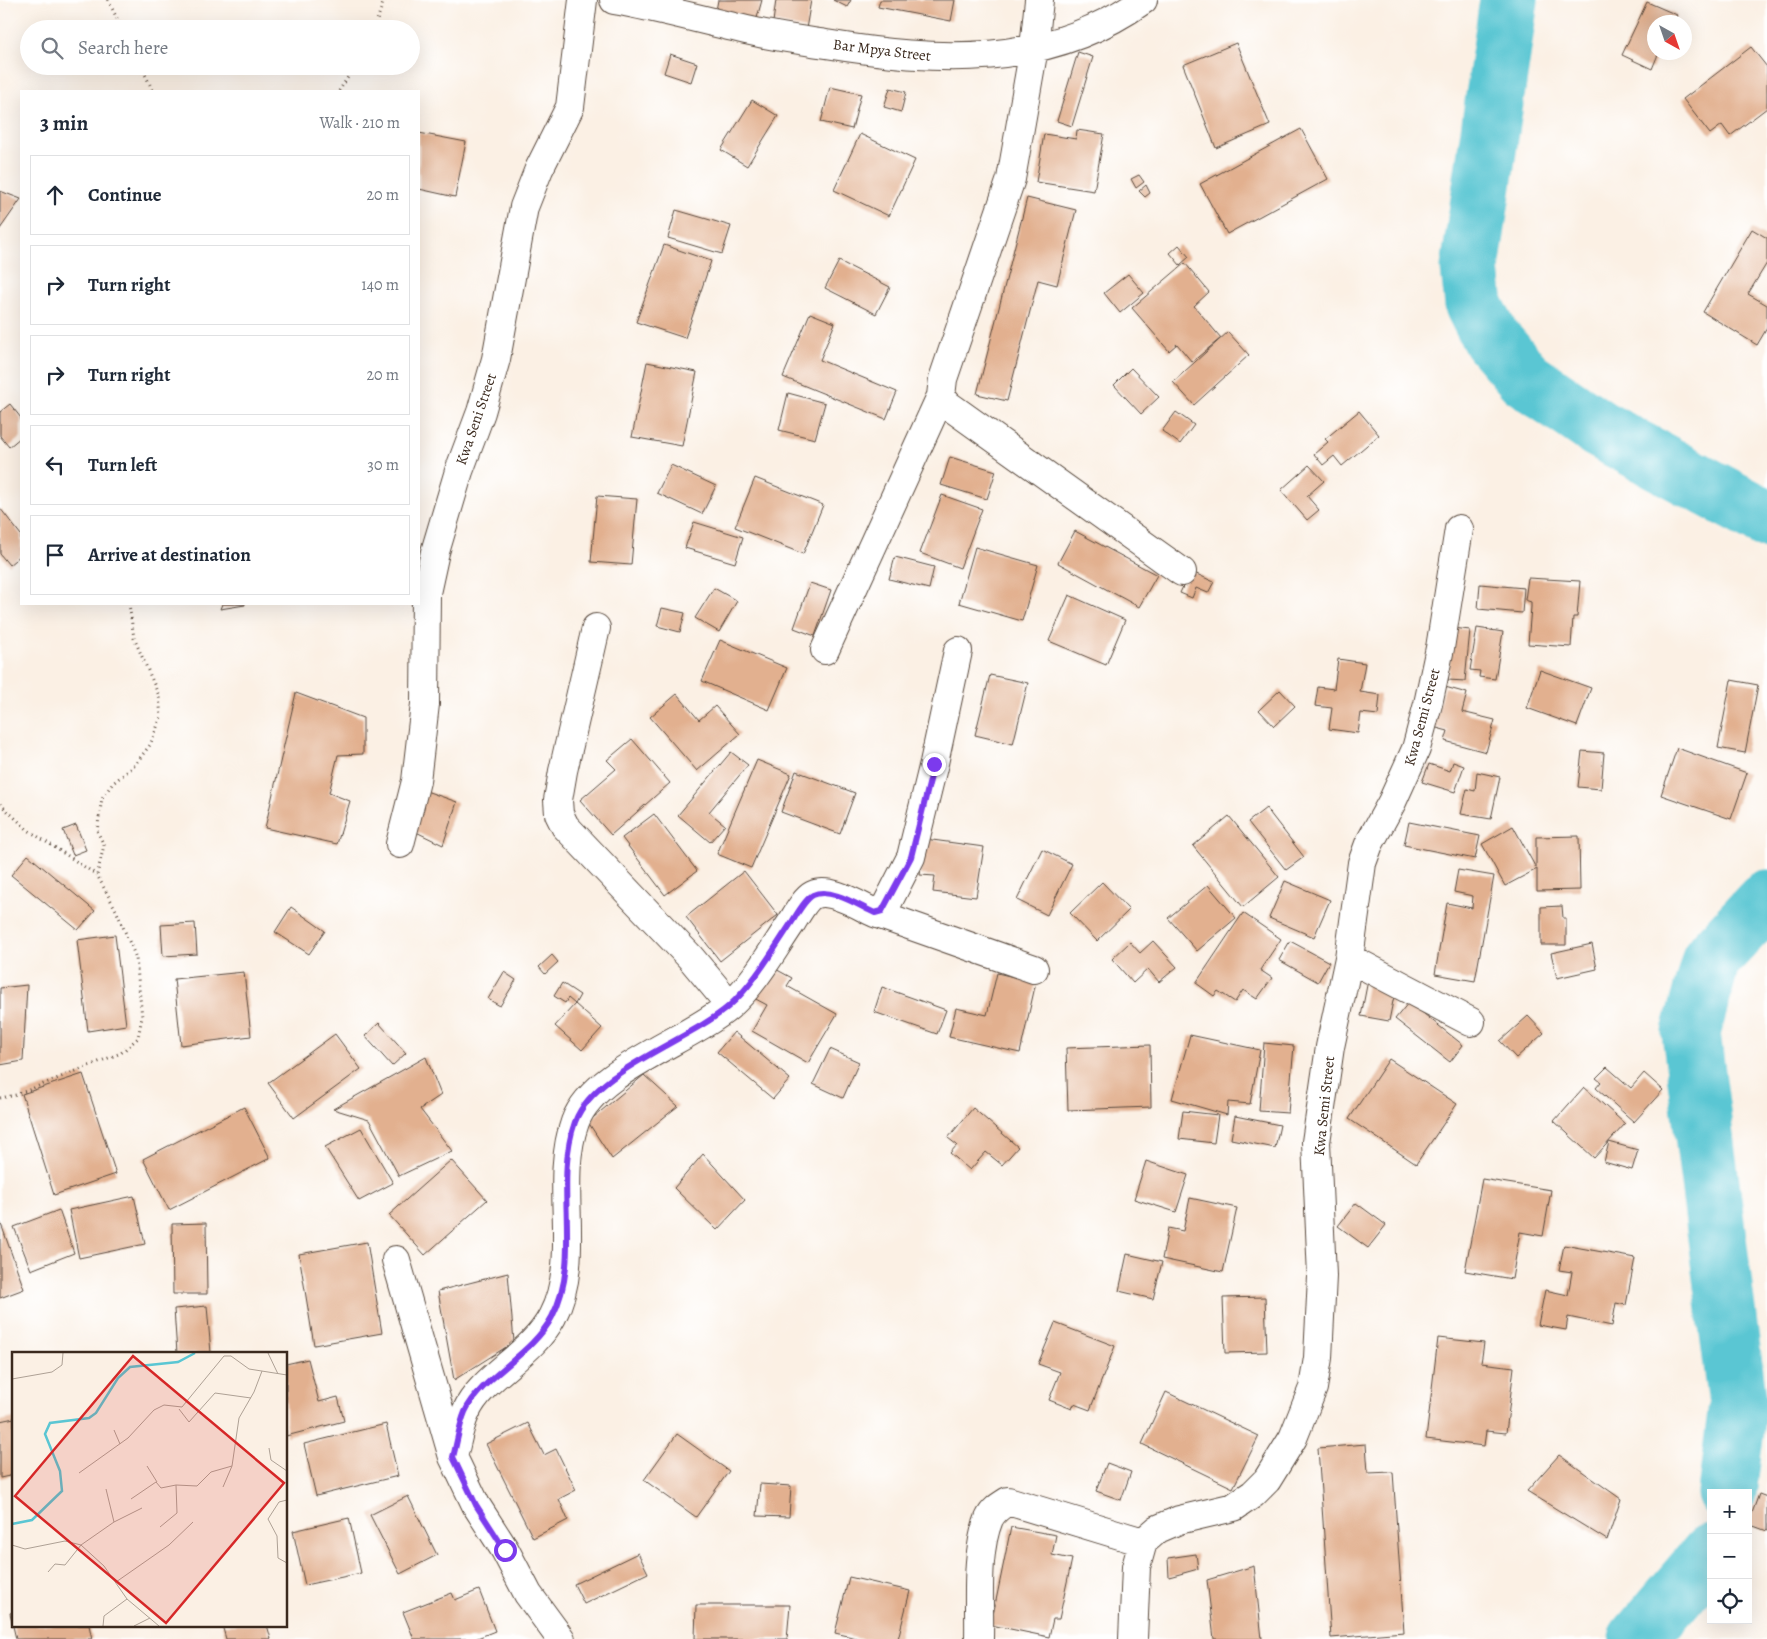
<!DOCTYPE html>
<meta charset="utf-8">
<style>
body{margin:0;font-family:Alegreya,serif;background:#f6f6f7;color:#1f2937}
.controls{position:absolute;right:15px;bottom:15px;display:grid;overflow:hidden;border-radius:0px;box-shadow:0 5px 20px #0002}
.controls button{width:45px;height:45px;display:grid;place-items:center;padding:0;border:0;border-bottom:1px solid #e0e1e3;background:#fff;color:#1f2937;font:25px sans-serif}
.compass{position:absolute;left:1647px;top:15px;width:45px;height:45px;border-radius:50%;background:#fff;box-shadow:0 5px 20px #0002;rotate:140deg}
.stop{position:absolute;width:15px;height:15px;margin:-11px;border:4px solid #7c3aed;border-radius:50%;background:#fff}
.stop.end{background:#7c3aed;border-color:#fff;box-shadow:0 1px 5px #0008}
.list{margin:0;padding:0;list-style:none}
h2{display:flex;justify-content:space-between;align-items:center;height:65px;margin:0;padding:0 20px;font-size:21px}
h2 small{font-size:16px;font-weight:400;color:#747a83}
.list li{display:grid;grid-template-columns:32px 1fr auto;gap:15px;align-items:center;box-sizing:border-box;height:80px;margin:0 10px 10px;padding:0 10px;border:1px solid #e0e1e3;border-radius:0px}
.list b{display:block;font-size:19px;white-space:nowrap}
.list em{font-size:16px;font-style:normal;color:#747a83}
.icon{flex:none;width:28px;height:28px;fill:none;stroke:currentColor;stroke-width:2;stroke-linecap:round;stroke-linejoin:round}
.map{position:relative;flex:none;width:1767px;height:1639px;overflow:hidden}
.search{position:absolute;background:#fff;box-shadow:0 5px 20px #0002;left:20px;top:20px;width:400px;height:55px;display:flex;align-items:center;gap:12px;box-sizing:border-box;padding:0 18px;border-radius:28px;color:#747a83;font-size:19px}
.panel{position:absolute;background:#fff;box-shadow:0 5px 20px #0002;left:20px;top:90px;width:400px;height:515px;border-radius:0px}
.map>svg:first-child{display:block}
</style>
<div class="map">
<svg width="1767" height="1639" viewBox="0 0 1767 1639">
<rect width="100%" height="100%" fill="#fff"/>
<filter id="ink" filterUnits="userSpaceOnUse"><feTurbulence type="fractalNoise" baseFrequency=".02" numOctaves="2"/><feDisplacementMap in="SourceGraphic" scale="10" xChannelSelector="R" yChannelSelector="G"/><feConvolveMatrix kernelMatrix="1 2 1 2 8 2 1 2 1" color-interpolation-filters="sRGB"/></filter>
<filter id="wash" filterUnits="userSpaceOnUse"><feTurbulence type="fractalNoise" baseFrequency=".0096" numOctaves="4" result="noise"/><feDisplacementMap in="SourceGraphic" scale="20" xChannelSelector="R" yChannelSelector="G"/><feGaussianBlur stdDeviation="1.12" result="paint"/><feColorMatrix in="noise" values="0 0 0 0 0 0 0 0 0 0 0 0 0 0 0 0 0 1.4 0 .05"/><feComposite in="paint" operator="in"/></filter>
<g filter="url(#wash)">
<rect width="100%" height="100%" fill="#fbf0e4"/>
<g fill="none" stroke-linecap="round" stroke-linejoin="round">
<path stroke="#5ac6d3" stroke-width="59" d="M1509 0 1470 268 1474 305 1490 337 1525 378 1599 429 1767 519
M1727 1493 1738 1404 1691 1033 1711 959 1767 899
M1638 1639 1711 1553"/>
</g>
<g id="blocks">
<path fill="#e2b08f" d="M718 0H762L755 25 715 16Z
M776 0H811L806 29 773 22Z
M833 0H851L847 7Z
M880 0H955L951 21 878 7Z
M1647 2 1677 15 1673 22H1654V52H1659L1652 69 1622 55Z
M1236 43 1270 125 1216 148 1183 65Z
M1751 47 1767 67V108L1730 136 1722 125 1710 134 1683 99Z
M1078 52 1093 57 1072 126 1057 121Z
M670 54 697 63 691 82 664 73Z
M830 87 861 94 852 129 821 122Z
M890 88 906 92 901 112 884 107Z
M752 100 778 116 747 166 721 150Z
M1301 129 1328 179 1227 234 1200 184Z
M1077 130 1104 134 1094 191 1036 182 1044 134 1076 139Z
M419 133 466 142 455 197 419 189Z
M860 134 915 160 889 216 834 190Z
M1139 175 1144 182 1136 188 1131 179Z
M1146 185 1150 193 1145 197 1139 191Z
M0 191 21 199 0 229Z
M1027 198 1076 210 1057 285 1038 280 1007 401 977 394Z
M676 210 731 226 722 254 668 238Z
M1752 229 1767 238V263L1748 294 1767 305V328L1757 345 1703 312Z
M664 245 711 261 685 338 636 322Z
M1179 245 1189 257 1180 265 1170 253Z
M839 261 890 287 876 314 825 288Z
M1185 263 1209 292 1194 306 1221 338 1192 362 1177 344 1169 351 1132 308Z
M1128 274 1144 293 1120 313 1104 293Z
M810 313 835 323 820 360 897 392 886 419 783 377Z
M1228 332 1249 355 1194 405 1173 382Z
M647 362 697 372 682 446 632 437Z
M1131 368 1159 397 1141 414 1114 385Z
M788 393 825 403 815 439 779 430Z
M10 404 21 418V437L9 447 0 436V412Z
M1359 411 1379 435 1342 466 1334 456 1323 465 1314 454 1328 442 1325 439Z
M1176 412 1194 425 1180 444 1162 431Z
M950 457 996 471 987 499 941 485Z
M671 465 716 486 702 514 657 493Z
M1309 465 1324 481 1307 496 1319 510 1307 520 1281 490Z
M755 478 823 505 803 554 735 527Z
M942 495 982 509 960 568 920 553Z
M597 496 637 499 631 565 591 562Z
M0 508 21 535V555L9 565 0 554Z
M694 522 743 537 735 563 685 548Z
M1075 531 1157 575 1139 607 1058 563Z
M975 547 1038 565 1022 621 959 603Z
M895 557 934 567 929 589 889 579Z
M1190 571 1214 582 1208 593 1196 588 1192 598 1180 593Z
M1528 578 1580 581 1577 617H1573L1571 647 1528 644 1531 607V602L1525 600Z
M810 583 831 590 815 636 794 628Z
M1480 584 1524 588 1522 613 1478 609Z
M714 588 737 601 719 632 695 618Z
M1069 595 1125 620 1106 665 1049 641Z
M222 604H245V605L220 609Z
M662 608 685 613 680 632 657 626Z
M1453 628 1470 630 1465 681 1448 680Z
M1477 628 1503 632 1495 679 1479 677 1480 671 1470 670Z
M720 640 787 668 769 710 702 681Z
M1338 659 1365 663 1360 692 1380 695 1378 715 1361 713 1358 733 1329 729 1332 708 1315 706 1318 687 1334 689Z
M1540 670 1591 688 1577 726 1527 708Z
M990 675 1028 683 1013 744 975 735Z
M1731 680 1758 685 1745 753 1718 748Z
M1445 687 1467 693 1462 712 1495 720 1486 752 1445 741 1448 731 1433 727Z
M1280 690 1295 706 1274 726 1259 710Z
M296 693 363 718V754L338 755 329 793 350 801 337 844 265 828Z
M677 694 699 720 715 706 740 734 697 771 650 717Z
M632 739 670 783 611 835 580 800 616 769 607 760Z
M1677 748 1747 773 1731 819 1661 795Z
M1582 751 1604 753 1601 789 1578 787Z
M731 752 748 765 709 812 725 825 710 842 678 815Z
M757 760 791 774 751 868 717 854Z
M1453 762 1464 766 1455 792 1422 782 1429 764 1450 771Z
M796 771 855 793 840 834 781 812Z
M1477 772 1500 777 1491 819 1461 814 1467 789 1475 791Z
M426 791 457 802 443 845 412 830Z
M1266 808 1304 857 1286 870 1248 822Z
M654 814 697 871 665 895 622 838Z
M1229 816 1279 877 1243 907 1193 846Z
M1409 822 1480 836 1475 859 1404 845Z
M76 825 86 850 73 855 63 830Z
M1513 826 1536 868V837L1579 836 1580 890 1537 891V869L1505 886 1482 844Z
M925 839 984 847 976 897 933 892 935 876 920 875Z
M1042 849 1072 864 1047 915 1017 900Z
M28 855 95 911 78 930 11 875Z
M1458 870 1494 876 1475 981 1435 974 1447 903 1472 908 1473 896 1454 892Z
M744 871 778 915 720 961 686 917Z
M1285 881 1330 900 1314 937 1269 918Z
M1102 882 1129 910 1097 941 1070 913Z
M1208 885 1236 918 1197 951 1168 918Z
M1562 906 1563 918H1566V945H1541V907Z
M291 907 325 931 309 954 275 932Z
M1243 913 1281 939 1260 970 1272 978 1257 999 1243 990 1235 1002 1218 991 1214 996 1196 983Z
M195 923 197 954 163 956 161 925Z
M115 935 126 1025 88 1031 77 940Z
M1153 941 1177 967 1159 982 1148 969 1133 983 1112 959 1130 942 1140 953Z
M1290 941 1329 962 1318 982 1279 960Z
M1592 944 1597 969 1557 978 1551 953Z
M552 955 558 962 545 974 539 967Z
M770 966 792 978 787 986 837 1014 808 1063 752 1031 767 1005 752 997Z
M244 972 251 1036 181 1045 174 979Z
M504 972 516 980 500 1006 488 999Z
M997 973 1036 982 1020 1053 949 1037 956 1008 987 1015Z
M1368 980 1396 986 1389 1021 1361 1016Z
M562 983 580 995 575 1004 568 998 565 1003 554 996Z
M27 985 23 1061 0 1065V988Z
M882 987 946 1010 937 1034 874 1012Z
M1409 1002 1463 1045 1450 1062 1395 1019Z
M575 1004 602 1028 582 1050 555 1026Z
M1528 1016 1544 1033 1516 1058 1500 1041Z
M379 1023 406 1053 392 1066 365 1036Z
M734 1032 790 1079 773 1099 717 1052Z
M335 1034 361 1069 294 1118 268 1083Z
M1190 1035 1260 1050 1250 1104 1228 1102 1227 1115 1172 1099Z
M1264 1043 1294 1046 1288 1113 1259 1111Z
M1150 1045 1151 1107 1068 1110 1066 1048Z
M830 1049 859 1062 843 1098 813 1084Z
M426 1057 441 1095 420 1109 452 1151 399 1176 369 1120 333 1109Z
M1389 1059 1457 1104 1416 1164 1349 1119Z
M1607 1067 1631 1088 1644 1073 1663 1090 1634 1122 1596 1088 1601 1082 1596 1078Z
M83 1074 116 1174 54 1195 22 1094Z
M644 1075 678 1106 612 1159 588 1122Z
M1584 1087 1625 1124 1594 1158 1554 1121Z
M244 1107 270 1158 169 1210 143 1159Z
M973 1108 1018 1147 1002 1165 986 1152 970 1170 950 1153 957 1145 948 1138Z
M1183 1111 1218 1115 1214 1143 1179 1139Z
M1235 1116 1280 1125 1275 1148 1231 1139Z
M361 1128 393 1183 359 1201 325 1147Z
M1609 1142 1638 1150 1632 1170 1604 1162Z
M703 1154 745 1200 717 1230 674 1188Z
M451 1160 487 1200 425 1255 389 1215Z
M1146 1161 1188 1175 1176 1212 1134 1199Z
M1482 1179 1551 1190 1543 1236 1520 1232 1512 1279 1465 1271Z
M134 1196 145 1244 79 1258 69 1210Z
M1190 1198 1237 1208 1223 1272 1162 1259 1168 1228 1183 1231Z
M1356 1203 1386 1225 1368 1248 1338 1226Z
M59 1210 74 1253 31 1270 14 1227Z
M0 1221 24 1289 0 1298Z
M206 1223 207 1294H173L172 1224Z
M367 1242 382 1333 314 1345 299 1254Z
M1564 1245 1635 1258 1626 1305 1616 1303 1612 1326 1568 1317 1566 1330 1538 1325 1545 1290 1568 1295 1572 1272 1559 1270Z
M1127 1254 1162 1262 1153 1299 1119 1291Z
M508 1273 514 1342 454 1380 438 1291Z
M1265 1297 1267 1352 1225 1353 1223 1298Z
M207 1306 211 1353H177L174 1309Z
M1055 1323 1115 1346 1090 1410 1074 1404 1072 1409 1049 1400 1060 1372 1038 1364Z
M1438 1338 1484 1343 1481 1363 1514 1367 1506 1433 1486 1431 1484 1446 1426 1439Z
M308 1359 319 1402 338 1397 344 1421 286 1436V1364Z
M1166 1392 1259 1436 1233 1488 1142 1444Z
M14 1418V1475L0 1478V1421Z
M528 1423 544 1455 556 1449 576 1490 559 1499 568 1520 533 1538 486 1444Z
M386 1424 398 1476 316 1496 304 1444Z
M677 1434 729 1471 696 1517 644 1480Z
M1366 1444 1368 1473 1393 1472 1404 1632 1331 1638 1318 1448Z
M1559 1455 1621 1499 1607 1540 1527 1491Z
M1107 1463 1131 1472 1121 1500 1096 1491Z
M760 1484 791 1486 789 1517 757 1516Z
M1759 1494 1767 1497V1531L1748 1524Z
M408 1496 437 1555 400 1574 370 1515Z
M349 1518 361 1573 305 1585 293 1531Z
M1011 1527 1056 1535 1052 1555 1072 1559 1059 1619H1053L1049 1637 991 1625Z
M638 1553 648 1573 584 1604 574 1584Z
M1196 1554 1198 1569 1169 1577 1168 1558Z
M1254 1566 1262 1639H1214L1207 1580Z
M849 1577 910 1591 898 1639H861L835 1633Z
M479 1590 495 1631 475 1639H414L403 1612 452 1593 455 1600Z
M696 1605H790L787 1639H695Z
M14 1612V1625H89L92 1639H16L10 1613Z
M222 1625H267L271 1639H226Z"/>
</g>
</g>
<g filter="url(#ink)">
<use href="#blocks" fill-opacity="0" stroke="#58483c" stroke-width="1"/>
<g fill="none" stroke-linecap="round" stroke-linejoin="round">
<defs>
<path id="minor" d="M614 0C660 8 705 21 751 31 776 37 801 40 826 44 937 62 1047 69 1143 0
M1039 0 1034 48 1011 179 943 379 941 396 948 405 1182 572
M596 628 563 771 558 800 559 814 565 826 690 957 730 1005
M825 650 941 396
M400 844 416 781 425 704 426 593 435 552 459 471 481 412 496 359 524 207 539 169 570 107 583 0
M875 913 1034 969
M1349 958 1471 1022
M396 1260 453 1457
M561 1639 528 1594 505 1550 476 1505 453 1457C457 1443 459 1426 466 1412 481 1377 532 1355 552 1317 583 1258 553 1183 575 1122 594 1070 687 1042 729 1006 754 984 773 950 792 922 797 914 805 899 813 895 831 887 859 906 875 913L886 906 911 857 934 763 958 651
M979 1639C980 1603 975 1553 989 1519 993 1510 1000 1506 1008 1501L1143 1542
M1133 1639 1136 1567 1143 1542 1158 1529 1179 1520 1234 1507 1253 1494 1267 1480 1293 1438 1313 1388 1318 1358 1322 1276 1316 1142 1330 1047 1349 958 1362 863 1369 844 1392 802 1416 749 1428 704 1440 648 1459 529"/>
</defs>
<use href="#minor" stroke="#58483c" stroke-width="30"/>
<path stroke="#58483c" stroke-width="3" stroke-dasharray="1 4" stroke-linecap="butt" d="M108 0 122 29
M374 29 384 0
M141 66 153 91
M339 91 355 66
M0 804 28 830 97 875
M0 1098 16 1095 121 1053 138 1038 142 1017 136 958 116 910 97 875 104 845 97 831 102 798 113 783 133 767 150 745 161 717 159 696 134 638 129 604"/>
<use href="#minor" stroke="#fff" stroke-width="28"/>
</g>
</g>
<g fill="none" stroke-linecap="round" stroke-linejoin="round" filter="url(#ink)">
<path stroke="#7c3aed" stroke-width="6" d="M505 1550 476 1505 453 1457C457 1443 459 1426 465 1412 481 1377 532 1355 552 1317 583 1258 553 1183 575 1122 594 1070 687 1042 729 1006 754 984 773 950 792 922 797 914 805 899 813 895 831 887 859 906 875 913L882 911 911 857 934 764"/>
</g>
<g text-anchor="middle" stroke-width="4.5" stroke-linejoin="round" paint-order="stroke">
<g font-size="15" fill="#3b2a1e" stroke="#fff">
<text transform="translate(882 50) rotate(7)" y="5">Bar Mpya Street</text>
<text transform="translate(476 419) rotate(-71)" y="5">Kwa Seni Street</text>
<text transform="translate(1422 717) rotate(-75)" y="5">Kwa Semi Street</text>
<text transform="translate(1324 1106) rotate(-84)" y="5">Kwa Semi Street</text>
</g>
</g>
<g transform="translate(12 1352)">
<rect width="275" height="275" fill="#fbf0e4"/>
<path fill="none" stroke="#5ac6d3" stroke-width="2.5" d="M0 172 20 168 50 139 48 119 33 82 38 71 77 66 84 61 106 26 118 15 166 10 183 1"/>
<path fill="none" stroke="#aea195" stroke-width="1" d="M256 1 266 22M0 27 40 20 50 13 51 1M167 57 177 70 203 41 239 46M102 78 108 92M257 96 259 108 275 119M135 114 145 130M67 121 116 86 142 58 152 53 170 55 212 4H219L237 17 275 23M211 135 220 114M119 147 144 130 149 136 164 133 185 134 199 120 220 114 227 66 242 40 250 19M275 148 267 150 256 167 265 184 266 206 275 211M102 170 130 156M148 175 165 161 164 133M0 193 13 197 53 189 69 193 92 214 115 247 147 274M36 220 43 212 53 213 69 193 102 170 94 137M104 230 157 193 181 170M91 274 92 264 115 247M122 274 138 266"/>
<path fill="#d62828" fill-opacity="0.15" stroke="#d62828" stroke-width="2.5" d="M121 4 272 131 154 271 3 144Z"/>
<rect width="275" height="275" fill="none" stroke="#3b2a1e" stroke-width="2.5"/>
</g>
</svg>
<div class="controls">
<button>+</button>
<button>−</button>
<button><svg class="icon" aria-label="locate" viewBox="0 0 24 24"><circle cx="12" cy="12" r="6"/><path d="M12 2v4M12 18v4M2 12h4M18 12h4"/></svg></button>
</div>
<svg class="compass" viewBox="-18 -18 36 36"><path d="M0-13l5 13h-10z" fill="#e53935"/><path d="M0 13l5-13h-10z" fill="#747a83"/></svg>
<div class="stop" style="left:505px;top:1550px"></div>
<div class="stop end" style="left:934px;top:764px"></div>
<div class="search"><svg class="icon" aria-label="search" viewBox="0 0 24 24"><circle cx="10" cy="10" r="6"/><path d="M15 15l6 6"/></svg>Search here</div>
<section class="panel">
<h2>3 min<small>Walk · 210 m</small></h2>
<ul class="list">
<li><svg class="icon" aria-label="ahead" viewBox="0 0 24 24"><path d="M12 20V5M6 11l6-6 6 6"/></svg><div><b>Continue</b></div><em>20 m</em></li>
<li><svg class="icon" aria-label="right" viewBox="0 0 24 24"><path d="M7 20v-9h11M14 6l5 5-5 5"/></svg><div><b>Turn right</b></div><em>140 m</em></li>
<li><svg class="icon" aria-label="right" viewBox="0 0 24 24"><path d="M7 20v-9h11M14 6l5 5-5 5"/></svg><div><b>Turn right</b></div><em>20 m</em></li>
<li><svg class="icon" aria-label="left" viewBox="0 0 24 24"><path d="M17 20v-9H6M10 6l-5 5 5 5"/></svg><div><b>Turn left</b></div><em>30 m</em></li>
<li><svg class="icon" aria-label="arrive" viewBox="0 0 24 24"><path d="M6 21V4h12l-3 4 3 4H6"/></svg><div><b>Arrive at destination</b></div></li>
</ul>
</section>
</div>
